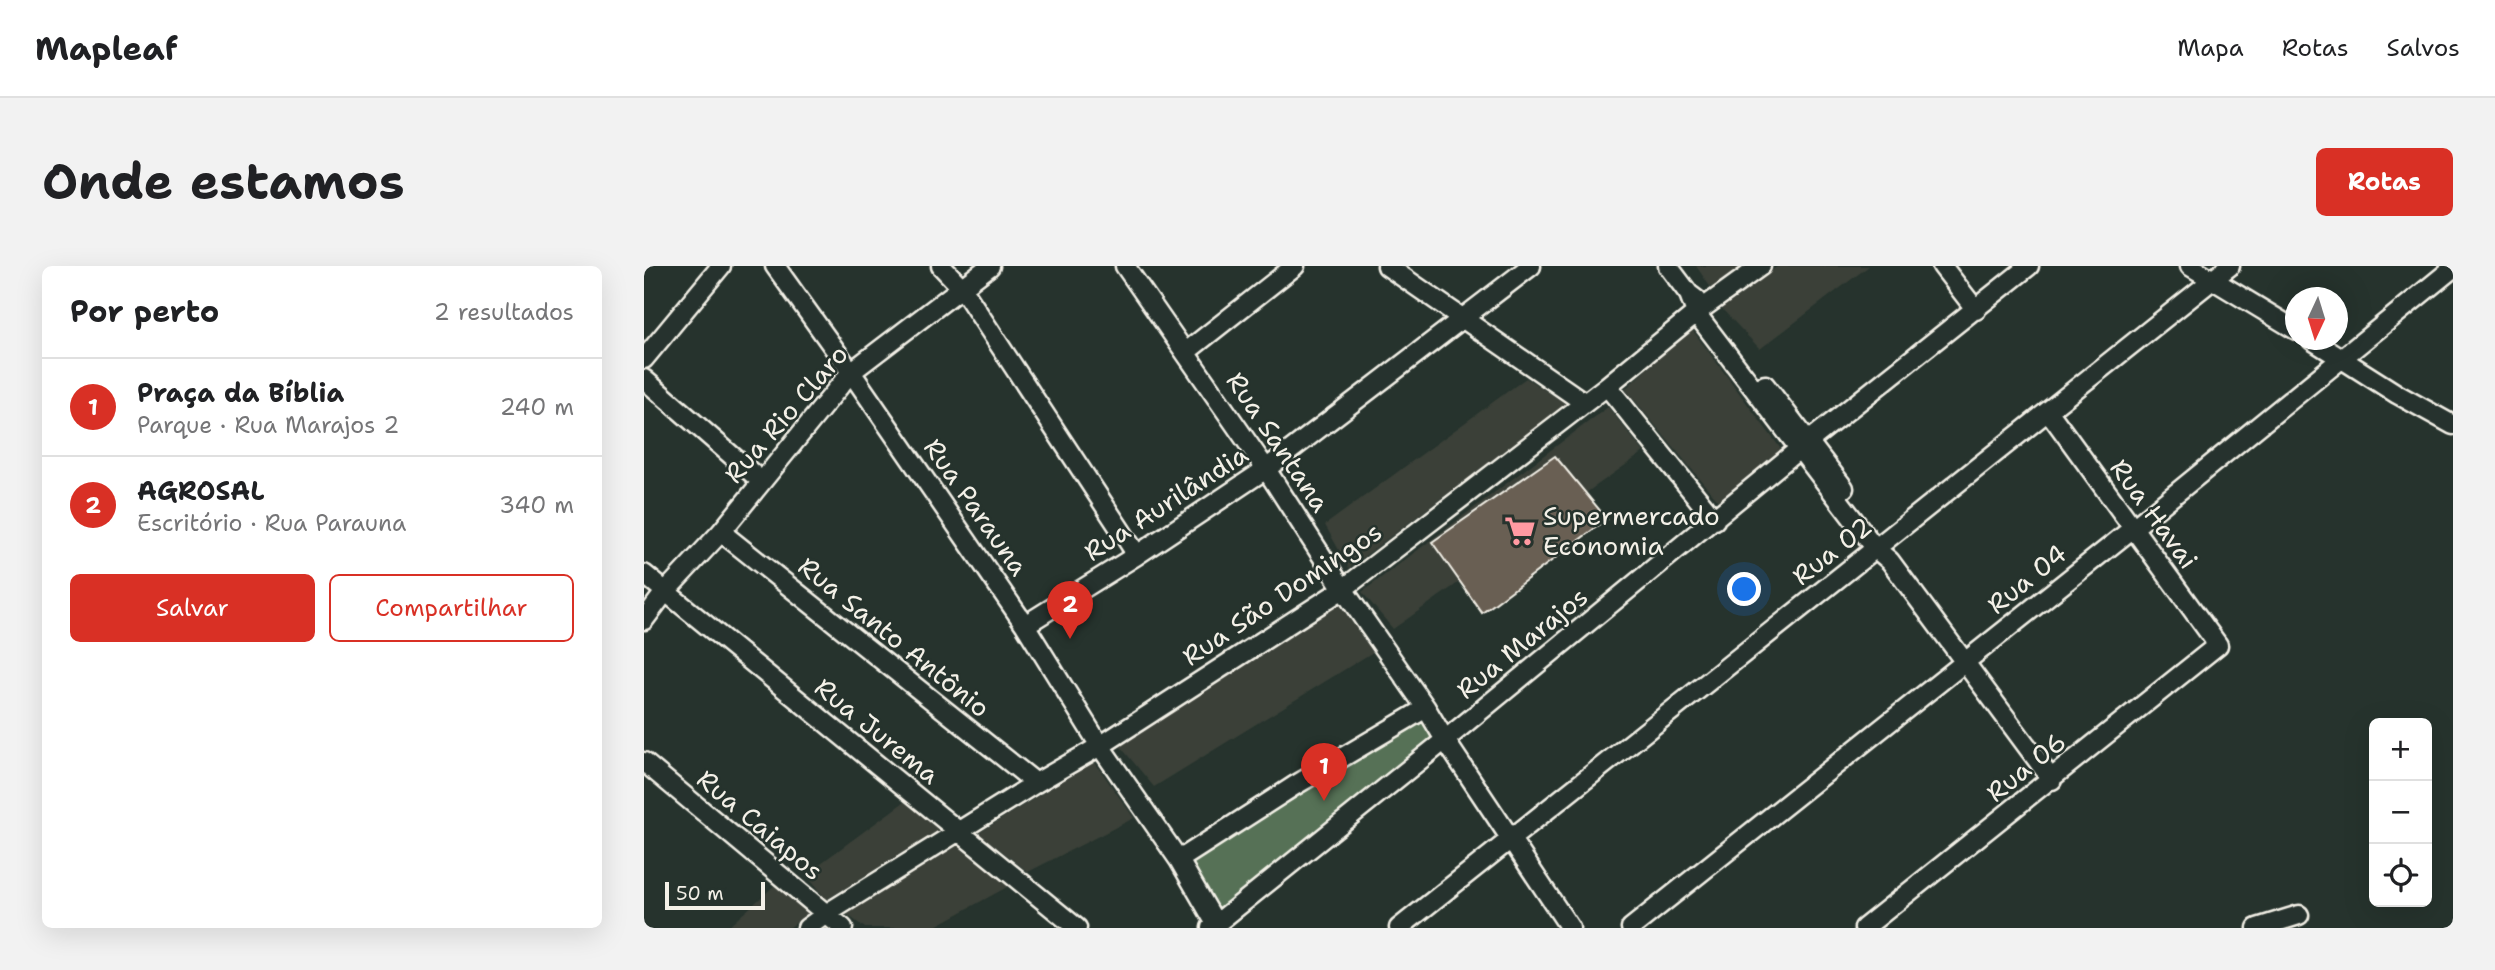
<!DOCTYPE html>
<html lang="pt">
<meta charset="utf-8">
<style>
body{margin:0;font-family:"Shantell Sans",sans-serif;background:#f2f2f2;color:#202124}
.controls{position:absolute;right:21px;bottom:21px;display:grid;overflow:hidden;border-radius:10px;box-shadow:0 7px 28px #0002}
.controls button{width:63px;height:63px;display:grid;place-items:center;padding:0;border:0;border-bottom:2px solid #e0e0e0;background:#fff;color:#202124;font:35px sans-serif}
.compass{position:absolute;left:1641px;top:21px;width:63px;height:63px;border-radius:50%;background:#fff;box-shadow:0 7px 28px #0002;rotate:184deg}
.scale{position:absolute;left:21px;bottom:18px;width:100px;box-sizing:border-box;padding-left:7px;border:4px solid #f4f1e8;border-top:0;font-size:19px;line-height:24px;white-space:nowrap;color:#f4f1e8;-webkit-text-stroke:5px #26332d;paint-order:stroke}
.you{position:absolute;left:1101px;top:324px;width:24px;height:24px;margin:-18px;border:5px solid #fff;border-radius:50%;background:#1a73e8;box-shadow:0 0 0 10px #1a73e833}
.badge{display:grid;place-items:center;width:46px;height:46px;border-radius:50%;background:#d93025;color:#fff;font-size:23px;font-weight:700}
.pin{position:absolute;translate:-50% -58px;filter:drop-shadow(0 2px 4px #0008)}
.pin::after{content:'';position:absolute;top:37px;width:24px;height:21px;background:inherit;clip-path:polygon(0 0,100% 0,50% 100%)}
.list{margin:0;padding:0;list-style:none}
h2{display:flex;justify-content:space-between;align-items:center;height:91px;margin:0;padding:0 28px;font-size:30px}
h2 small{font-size:23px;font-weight:400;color:#757577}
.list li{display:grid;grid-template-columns:46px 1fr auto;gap:21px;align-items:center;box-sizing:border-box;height:98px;padding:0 28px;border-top:2px solid #e0e0e0}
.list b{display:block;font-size:26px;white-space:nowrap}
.list p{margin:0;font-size:23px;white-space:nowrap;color:#757577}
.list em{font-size:23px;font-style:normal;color:#757577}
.actions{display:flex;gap:14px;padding:21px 28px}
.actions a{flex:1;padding:16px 0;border:2px solid #d93025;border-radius:10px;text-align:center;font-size:24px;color:#d93025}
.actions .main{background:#d93025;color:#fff}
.icon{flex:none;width:38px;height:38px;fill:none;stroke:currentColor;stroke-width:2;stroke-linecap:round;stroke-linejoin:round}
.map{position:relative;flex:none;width:1809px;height:662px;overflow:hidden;border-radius:10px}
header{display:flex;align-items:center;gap:42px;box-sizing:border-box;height:98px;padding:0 35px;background:#fff;border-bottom:2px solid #e0e0e0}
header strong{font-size:33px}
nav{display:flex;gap:38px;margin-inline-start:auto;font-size:24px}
.intro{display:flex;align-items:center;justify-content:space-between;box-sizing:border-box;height:168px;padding:0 42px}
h1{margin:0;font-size:49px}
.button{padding:18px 32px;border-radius:10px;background:#d93025;color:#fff;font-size:24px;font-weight:700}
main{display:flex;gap:42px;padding:0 42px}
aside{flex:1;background:#fff;border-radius:10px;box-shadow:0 7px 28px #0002}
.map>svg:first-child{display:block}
</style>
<header>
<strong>Mapleaf</strong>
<nav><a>Mapa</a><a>Rotas</a><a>Salvos</a></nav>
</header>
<div class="intro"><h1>Onde estamos</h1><a class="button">Rotas</a></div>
<main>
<aside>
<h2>Por perto<small>2 resultados</small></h2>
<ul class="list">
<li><span class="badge">1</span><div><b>Praça da Bíblia</b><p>Parque · Rua Marajos 2</p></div><em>240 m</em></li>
<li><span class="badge">2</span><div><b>AGROSAL</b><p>Escritório · Rua Parauna</p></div><em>340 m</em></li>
</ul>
<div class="actions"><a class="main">Salvar</a><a>Compartilhar</a></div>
</aside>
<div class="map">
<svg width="1809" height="662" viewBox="0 0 1809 662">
<rect width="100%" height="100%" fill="#26332d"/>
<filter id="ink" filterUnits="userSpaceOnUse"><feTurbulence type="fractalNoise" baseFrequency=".0143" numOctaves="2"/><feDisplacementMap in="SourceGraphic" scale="14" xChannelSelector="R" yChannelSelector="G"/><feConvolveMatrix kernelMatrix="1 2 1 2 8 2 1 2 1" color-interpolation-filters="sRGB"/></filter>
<g filter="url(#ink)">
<path fill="#3a4038" d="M1052 0H1098L1067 22Z
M1134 0H1225L1116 83 1076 41Z
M1047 62 1137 183 1074 235 981 123Z
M882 112 923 138 705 302 681 259Z
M964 141 1000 186 749 363 718 326Z
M694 336 729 386 510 521 476 480Z
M450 495 490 552 384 606 335 567Z
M260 536 297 563 182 634 162 608Z
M316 578 365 620 288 662H221L202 648Z
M131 619 165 647 145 662H83Z"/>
<path fill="#567157" stroke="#a5b1a0" stroke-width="2" d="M778 454 789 474 576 648 546 596Z"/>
<path fill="#695f53" stroke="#f4f1e8" stroke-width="2" d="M911 190 963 253 838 347 788 276Z"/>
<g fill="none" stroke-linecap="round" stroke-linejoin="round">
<defs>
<path id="minor" d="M131 0 207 106 381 359 456 480 535 594 572 658
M297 0 318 22 493 289
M481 0 622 203 699 323 782 442 801 474 926 662
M743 0 941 137
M1024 0 1045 28 1053 34
M1298 0 1332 44
M1546 0 1652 64
M1045 28 1052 47 1232 283 1246 295 1408 514
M1668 74 1753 128 1809 159
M542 86 651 0
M0 93 77 0
M0 113 117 215
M1121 119 1200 222
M963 120 1071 254
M77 266 392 517
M0 308 433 662
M0 354 21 326 77 266 207 106 346 0
M381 359 493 289 622 203 887 0
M0 496 199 662
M535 594 650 520 782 442
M163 662 182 648 392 517 456 480 699 323 963 120 1052 47 1117 0
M567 662 801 474 1155 183 1385 0
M755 662 1586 0
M987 662 1488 263 1809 2
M1220 662 1574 379 1405 146
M1613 662 1655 649"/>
</defs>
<use href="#minor" stroke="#f4f1e8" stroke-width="23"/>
<use href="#minor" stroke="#26332d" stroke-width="18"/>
</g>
</g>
<defs>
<symbol id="supermarket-bare" viewBox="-9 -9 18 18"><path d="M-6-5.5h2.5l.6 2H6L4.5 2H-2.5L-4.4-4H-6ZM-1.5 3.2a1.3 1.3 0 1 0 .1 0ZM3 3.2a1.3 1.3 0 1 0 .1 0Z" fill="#ff9aa2" stroke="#26332d" stroke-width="2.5" paint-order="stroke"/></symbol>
</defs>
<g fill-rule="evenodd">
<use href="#supermarket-bare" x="854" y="243" width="44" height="44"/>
</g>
<g text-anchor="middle" stroke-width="5" stroke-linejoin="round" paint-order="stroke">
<g font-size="26" fill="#f4f1e8" stroke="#26332d">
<text transform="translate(142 148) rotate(-49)" y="9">Rua Rio Claro</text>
<text transform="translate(634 176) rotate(56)" y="9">Rua Santana</text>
<text transform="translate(522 237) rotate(-33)" y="9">Rua Aurilândia</text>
<text transform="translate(332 241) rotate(55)" y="9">Rua Parauna</text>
<text transform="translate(1510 248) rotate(54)" y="9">Rua Havai</text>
<text transform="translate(1188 285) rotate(-38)" y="9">Rua 02</text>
<text transform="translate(1383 313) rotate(-39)" y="9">Rua 04</text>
<text transform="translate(638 328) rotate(-34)" y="9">Rua São Domingos</text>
<text transform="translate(250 371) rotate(39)" y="9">Rua Santo Antônio</text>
<text transform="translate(878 377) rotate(-39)" y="9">Rua Marajos</text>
<text transform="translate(233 465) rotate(39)" y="9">Rua Jurema</text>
<text transform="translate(1382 501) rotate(-39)" y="9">Rua 06</text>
<text transform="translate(116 559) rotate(40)" y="9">Rua Caiapos</text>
</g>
<g font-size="26" fill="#f4f1e8" stroke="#26332d" text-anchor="start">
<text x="899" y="259">Supermercado<tspan x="899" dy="30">Economia</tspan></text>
</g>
</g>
</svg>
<div class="controls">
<button>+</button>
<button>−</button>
<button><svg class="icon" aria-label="locate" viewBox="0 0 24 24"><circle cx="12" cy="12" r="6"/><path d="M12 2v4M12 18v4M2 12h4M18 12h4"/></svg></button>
</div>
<svg class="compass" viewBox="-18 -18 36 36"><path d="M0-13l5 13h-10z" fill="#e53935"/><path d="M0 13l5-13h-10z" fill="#757577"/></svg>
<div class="scale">50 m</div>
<div class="you"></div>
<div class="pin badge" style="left:680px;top:535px">1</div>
<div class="pin badge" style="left:426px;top:373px">2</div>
</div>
</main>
